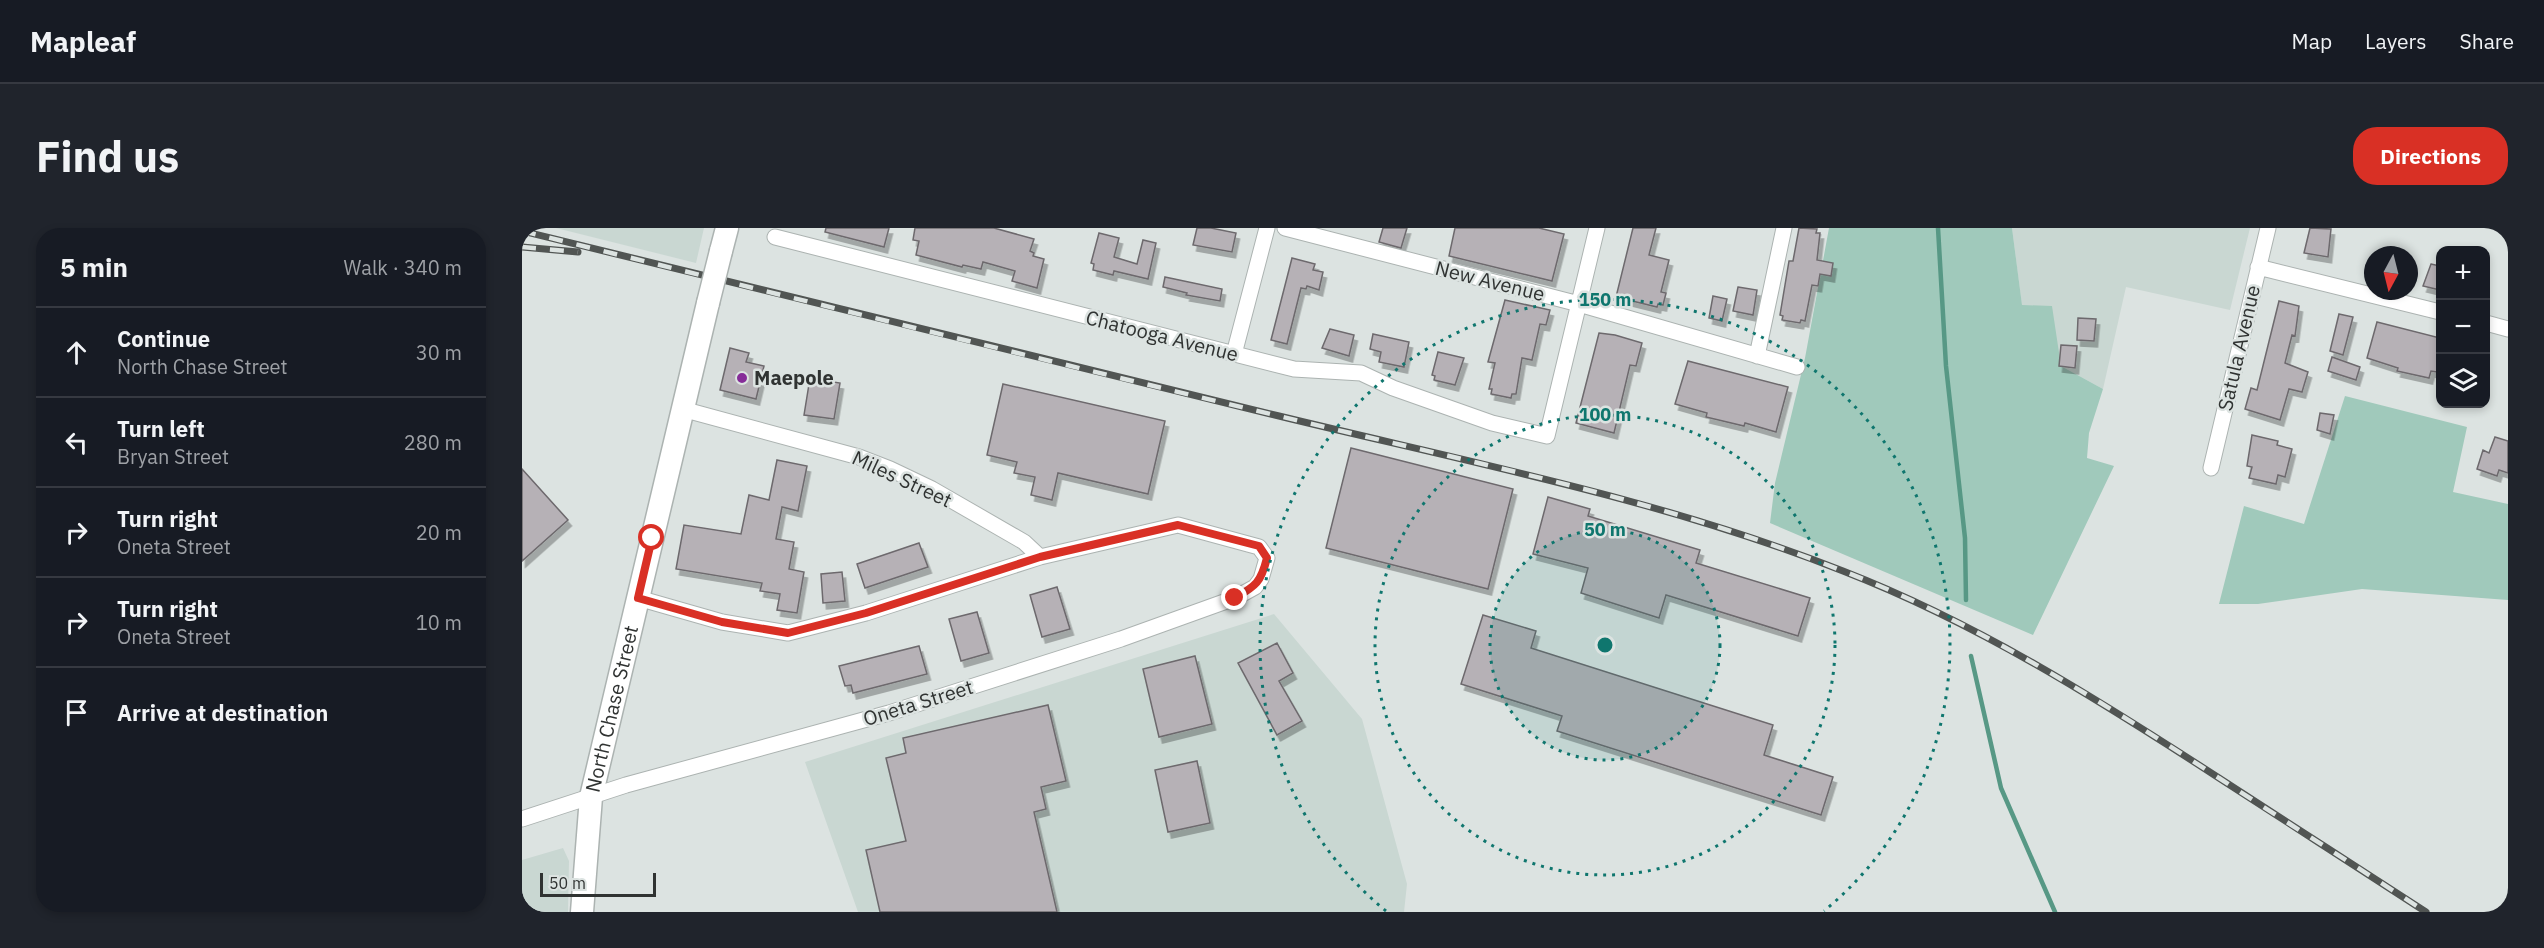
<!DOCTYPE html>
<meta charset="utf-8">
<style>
body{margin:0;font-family:"IBM Plex Sans",sans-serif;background:#20242c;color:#f1f3f6}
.controls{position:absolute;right:18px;top:18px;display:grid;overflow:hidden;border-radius:12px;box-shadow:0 3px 9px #0003}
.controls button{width:54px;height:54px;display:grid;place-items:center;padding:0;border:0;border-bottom:2px solid #363941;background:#171b24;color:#f1f3f6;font:30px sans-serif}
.compass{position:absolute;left:1842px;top:18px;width:54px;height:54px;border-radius:50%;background:#171b24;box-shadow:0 3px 9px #0003;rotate:187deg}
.scale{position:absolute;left:18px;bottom:15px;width:116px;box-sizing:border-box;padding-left:6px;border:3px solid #303332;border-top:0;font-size:16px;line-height:21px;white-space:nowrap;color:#303332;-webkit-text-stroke:4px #dce3e1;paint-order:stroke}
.stop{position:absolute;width:18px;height:18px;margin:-14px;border:4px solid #d93025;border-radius:50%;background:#fff}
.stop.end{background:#d93025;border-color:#fff;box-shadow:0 2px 6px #0008}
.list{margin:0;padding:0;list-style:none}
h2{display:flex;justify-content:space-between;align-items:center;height:78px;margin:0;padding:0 24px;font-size:26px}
h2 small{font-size:20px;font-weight:400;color:#9ea1a6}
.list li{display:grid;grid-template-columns:39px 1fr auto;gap:18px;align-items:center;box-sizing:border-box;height:90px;padding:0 24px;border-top:2px solid #363941}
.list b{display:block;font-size:22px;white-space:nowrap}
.list p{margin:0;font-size:20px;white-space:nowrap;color:#9ea1a6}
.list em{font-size:20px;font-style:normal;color:#9ea1a6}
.icon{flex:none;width:33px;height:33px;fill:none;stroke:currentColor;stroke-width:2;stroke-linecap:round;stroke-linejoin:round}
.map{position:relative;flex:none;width:1986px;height:684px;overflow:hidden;border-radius:24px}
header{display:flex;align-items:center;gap:36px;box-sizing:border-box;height:84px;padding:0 30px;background:#171b24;border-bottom:2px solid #363941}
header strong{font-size:28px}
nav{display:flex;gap:33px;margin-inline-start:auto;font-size:21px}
.intro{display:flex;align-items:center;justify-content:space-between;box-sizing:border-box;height:144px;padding:0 36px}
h1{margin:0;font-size:42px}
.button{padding:15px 27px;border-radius:24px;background:#d93025;color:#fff;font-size:21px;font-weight:700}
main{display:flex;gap:36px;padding:0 36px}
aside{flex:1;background:#171b24;border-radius:24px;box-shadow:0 3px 9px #0003}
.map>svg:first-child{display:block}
</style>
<header>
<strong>Mapleaf</strong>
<nav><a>Map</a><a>Layers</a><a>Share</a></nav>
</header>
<div class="intro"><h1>Find us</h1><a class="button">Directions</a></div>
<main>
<aside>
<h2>5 min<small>Walk · 340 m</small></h2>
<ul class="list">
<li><svg class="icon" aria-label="ahead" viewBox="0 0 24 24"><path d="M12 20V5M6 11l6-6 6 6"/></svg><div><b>Continue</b><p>North Chase Street</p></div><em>30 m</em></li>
<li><svg class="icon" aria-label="left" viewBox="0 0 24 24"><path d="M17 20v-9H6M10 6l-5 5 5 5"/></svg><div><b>Turn left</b><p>Bryan Street</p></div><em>280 m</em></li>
<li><svg class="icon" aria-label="right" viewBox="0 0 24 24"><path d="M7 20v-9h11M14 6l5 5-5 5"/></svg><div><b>Turn right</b><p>Oneta Street</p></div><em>20 m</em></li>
<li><svg class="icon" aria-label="right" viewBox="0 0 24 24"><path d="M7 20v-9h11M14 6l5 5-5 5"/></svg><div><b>Turn right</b><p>Oneta Street</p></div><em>10 m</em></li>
<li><svg class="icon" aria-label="arrive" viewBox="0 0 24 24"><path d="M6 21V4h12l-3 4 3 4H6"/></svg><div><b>Arrive at destination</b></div></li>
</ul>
</aside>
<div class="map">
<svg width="1986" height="684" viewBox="0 0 1986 684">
<defs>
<filter id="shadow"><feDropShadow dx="3.5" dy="6" stdDeviation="0" flood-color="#0004"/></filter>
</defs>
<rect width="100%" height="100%" fill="#dce3e1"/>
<path fill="#c9d7d2" d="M34 0H182L174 35Z
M1490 0H1728L1708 82 1604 59 1581 161 1539 138 1500 78Z
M752 386 840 491 885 656 882 684H336L283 534Z
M41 620 47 633 46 684H0V632Z"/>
<path fill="#a0c9bb" d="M1307 0H1490L1500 77 1530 78 1539 138 1581 161 1567 205 1565 230 1592 238 1511 407 1248 295 1253 255 1283 130Z
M1823 168 1945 199 1931 264 1986 276V372L1840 361 1736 376H1697L1722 278 1782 296Z"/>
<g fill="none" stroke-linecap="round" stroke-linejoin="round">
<path stroke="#579885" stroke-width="4.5" d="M1416 0 1424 138 1443 310 1444 372
M1449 428 1479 560 1533 684"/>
</g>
<path fill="#b6b1b6" stroke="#6d696d" stroke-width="1.5" filter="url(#shadow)" d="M304 0H367L362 19 303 4Z
M393 0H472L512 11 508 23 512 25 511 28 522 31 515 60 490 53 493 43 461 34 459 41 441 37 440 39 394 27 397 13 391 12Z
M675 0H689L714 5 710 24 671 17Z
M861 0H885L879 20 857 14Z
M933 0H1017L1042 6 1030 53 927 28Z
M1111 0H1134L1127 27 1147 32 1139 64 1144 65 1141 77 1136 76 1135 79 1094 69Z
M1277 0 1295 1 1294 5H1298L1295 32 1311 35 1309 48 1298 46 1296 58 1290 57 1283 93 1279 92 1278 95 1260 92 1261 88 1258 87 1267 33H1271Z
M1788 0 1809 1 1806 29 1782 25Z
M577 5 597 10 592 29 615 36 621 12 634 15 626 51 592 43 591 47 571 42 572 36 569 35Z
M770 30 793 36 791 42 801 44 797 62 785 58 784 61 779 60 765 116 749 112Z
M1909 36 1918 38V62L1901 58Z
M643 49 700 61 698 73 664 67 665 65 641 59Z
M1216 59 1235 62 1231 87 1211 83Z
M1191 68 1205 71 1200 93 1187 90Z
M983 72 1028 82 1024 97 1018 96 1010 132 1000 130 994 166H990L989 170 969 166 970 161H967L973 135 966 134Z
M1757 73 1777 78 1773 108 1770 107 1763 135 1786 144 1780 164 1767 161 1758 192 1723 181 1729 160 1735 162Z
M1817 86 1831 89 1821 127 1808 123Z
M1556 90 1574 91 1572 113 1555 112Z
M1855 94 1918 110V131L1915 144 1909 143 1907 150 1875 143 1876 140 1845 130Z
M808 101 832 107 827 128 800 120Z
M1077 105 1093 107 1120 115 1114 138 1108 137 1092 205 1054 195Z
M851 106 887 114 882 139 857 134 859 124 848 121Z
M1539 117 1555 118 1553 140 1537 138Z
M208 120 227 125 224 134 242 138 234 171 198 162Z
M916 124 942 130 933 157 912 152 913 148 910 147Z
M1810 129 1838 139 1834 152 1806 143Z
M1166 133 1266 159 1254 204 1223 195 1222 198 1184 189 1185 185 1153 176Z
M288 150 318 155 312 191 282 187Z
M481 156 643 193 626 266 536 245 530 272 509 267 513 249 492 245 495 234 465 227Z
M1798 185 1812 187 1808 206 1795 202Z
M1730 207 1756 213 1755 217 1770 221 1763 249 1756 247 1754 256 1727 250 1730 239 1725 238Z
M1973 209 1986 213V245L1977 242 1975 248 1955 241 1961 222 1967 225Z
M829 220 991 261 966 361 804 320Z
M255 232 285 238 276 283 260 279 254 311 272 314 267 341 282 344 275 385 255 382 258 366 238 363 240 355 154 341 162 297 219 306 227 267 247 272Z
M0 241 46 292 0 333Z
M1026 269 1068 281 1066 288 1178 322 1174 335 1288 370 1276 408 1144 367 1137 390 1059 365 1066 340 1011 326Z
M397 315 406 339 343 360 335 336Z
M320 344 323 373 301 375 299 346Z
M535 359 548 401 520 409 508 367Z
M455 384 467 425 439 433 427 391Z
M961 387 1014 403 1009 420 1251 497 1242 527 1311 549 1299 587 1035 503 1040 488 939 456Z
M755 415 771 445 757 453 780 493 755 507 716 435Z
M397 418 405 446 331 465 329 457 323 458 317 438Z
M673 428 690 496 637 509 621 441Z
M526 477 544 553 519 559 524 581 512 584 535 684H358L344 622 384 613 364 530 384 525 381 510Z
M675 533 688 595 646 604 633 542Z"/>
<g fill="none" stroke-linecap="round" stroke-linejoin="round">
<defs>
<path id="street" d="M763 0 1057 76 1275 139
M253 9 772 141 839 145 871 160 970 195 1025 208 1075 0
M1736 39 1918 84
M1964 95 1986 101
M712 126 745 0
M1235 128 1262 0
M160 181 337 229 368 241 410 261 502 314 518 329
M1689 240 1746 0
M0 591 104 557 367 485 599 411 713 370 733 359 739 351 745 330 737 319 656 297 518 329 344 385 266 405 200 394 116 370"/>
<g id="secondary">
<path d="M199 23 205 0"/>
<path id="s1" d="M60 684 69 569 186 75"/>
</g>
</defs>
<use href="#street" stroke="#acb3b1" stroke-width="17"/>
<use href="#secondary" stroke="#acb3b1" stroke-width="25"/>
<use href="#street" stroke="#fff" stroke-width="15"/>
<use href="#secondary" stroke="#fff" stroke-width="22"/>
<defs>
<path id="rail" d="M0 3C252 65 504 128 757 188 946 234 1139 271 1321 343 1455 395 1577 472 1697 550 1766 595 1835 639 1904 684
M0 19 56 24"/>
</defs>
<use href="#rail" stroke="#515553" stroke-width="7"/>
<use href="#rail" stroke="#dce3e1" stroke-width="4.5" stroke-dasharray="14" stroke-linecap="butt"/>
<defs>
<path id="secondary-bridge" d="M186 75 199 23"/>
</defs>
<use href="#secondary-bridge" stroke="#acb3b1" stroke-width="25" stroke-linecap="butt"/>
<use href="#secondary-bridge" stroke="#fff" stroke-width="22"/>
</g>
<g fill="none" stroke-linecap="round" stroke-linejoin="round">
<path stroke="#d93025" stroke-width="8" d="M130 310 116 370 200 394 266 405 344 385 518 329 656 297 737 318 745 330C739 354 734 358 713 370"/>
</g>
<circle cx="1083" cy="417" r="115" fill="#0f766e" fill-opacity=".12"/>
<g fill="none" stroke="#0f766e" stroke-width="3" stroke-dasharray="3 6">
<circle cx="1083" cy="417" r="115"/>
<circle cx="1083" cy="417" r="230"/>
<path d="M864 683A345 345 0 1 1 1302 683"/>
</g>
<circle fill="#862c98" stroke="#dce3e1" stroke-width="2" cx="220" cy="150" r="6"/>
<g text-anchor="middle" stroke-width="5" stroke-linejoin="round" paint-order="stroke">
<g font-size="20" fill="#303332" stroke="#dce3e1">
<text transform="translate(968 53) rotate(14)" y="7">New Avenue</text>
<text transform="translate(640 108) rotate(14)" y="7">Chatooga Avenue</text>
<text transform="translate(1717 120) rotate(-77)" y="7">Satula Avenue</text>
<text transform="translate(380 251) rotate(25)" y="7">Miles Street</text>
<text transform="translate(396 475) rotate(-17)" y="7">Oneta Street</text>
<text dy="7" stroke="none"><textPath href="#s1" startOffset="206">North Chase Street</textPath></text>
</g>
<g font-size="20" font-weight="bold" fill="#303332" stroke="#dce3e1" text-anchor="start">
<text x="232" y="157">Maepole</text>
</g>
</g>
<circle cx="1083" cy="417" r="9" fill="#0f766e" stroke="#dce3e1" stroke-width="3"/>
<g font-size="18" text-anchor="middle" font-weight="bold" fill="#0f766e" stroke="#dce3e1" stroke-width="5" stroke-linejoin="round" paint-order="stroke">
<text x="1083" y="78">150 m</text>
<text x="1083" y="193">100 m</text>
<text x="1083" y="308">50 m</text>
</g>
</svg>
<div class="controls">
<button>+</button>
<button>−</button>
<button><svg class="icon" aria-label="layers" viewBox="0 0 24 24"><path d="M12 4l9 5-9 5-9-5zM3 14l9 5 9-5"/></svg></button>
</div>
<svg class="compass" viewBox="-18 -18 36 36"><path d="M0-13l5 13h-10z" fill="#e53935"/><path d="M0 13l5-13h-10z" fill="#9ea1a6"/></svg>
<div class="scale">50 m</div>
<div class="stop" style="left:130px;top:310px"></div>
<div class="stop end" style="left:713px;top:370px"></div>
</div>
</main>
